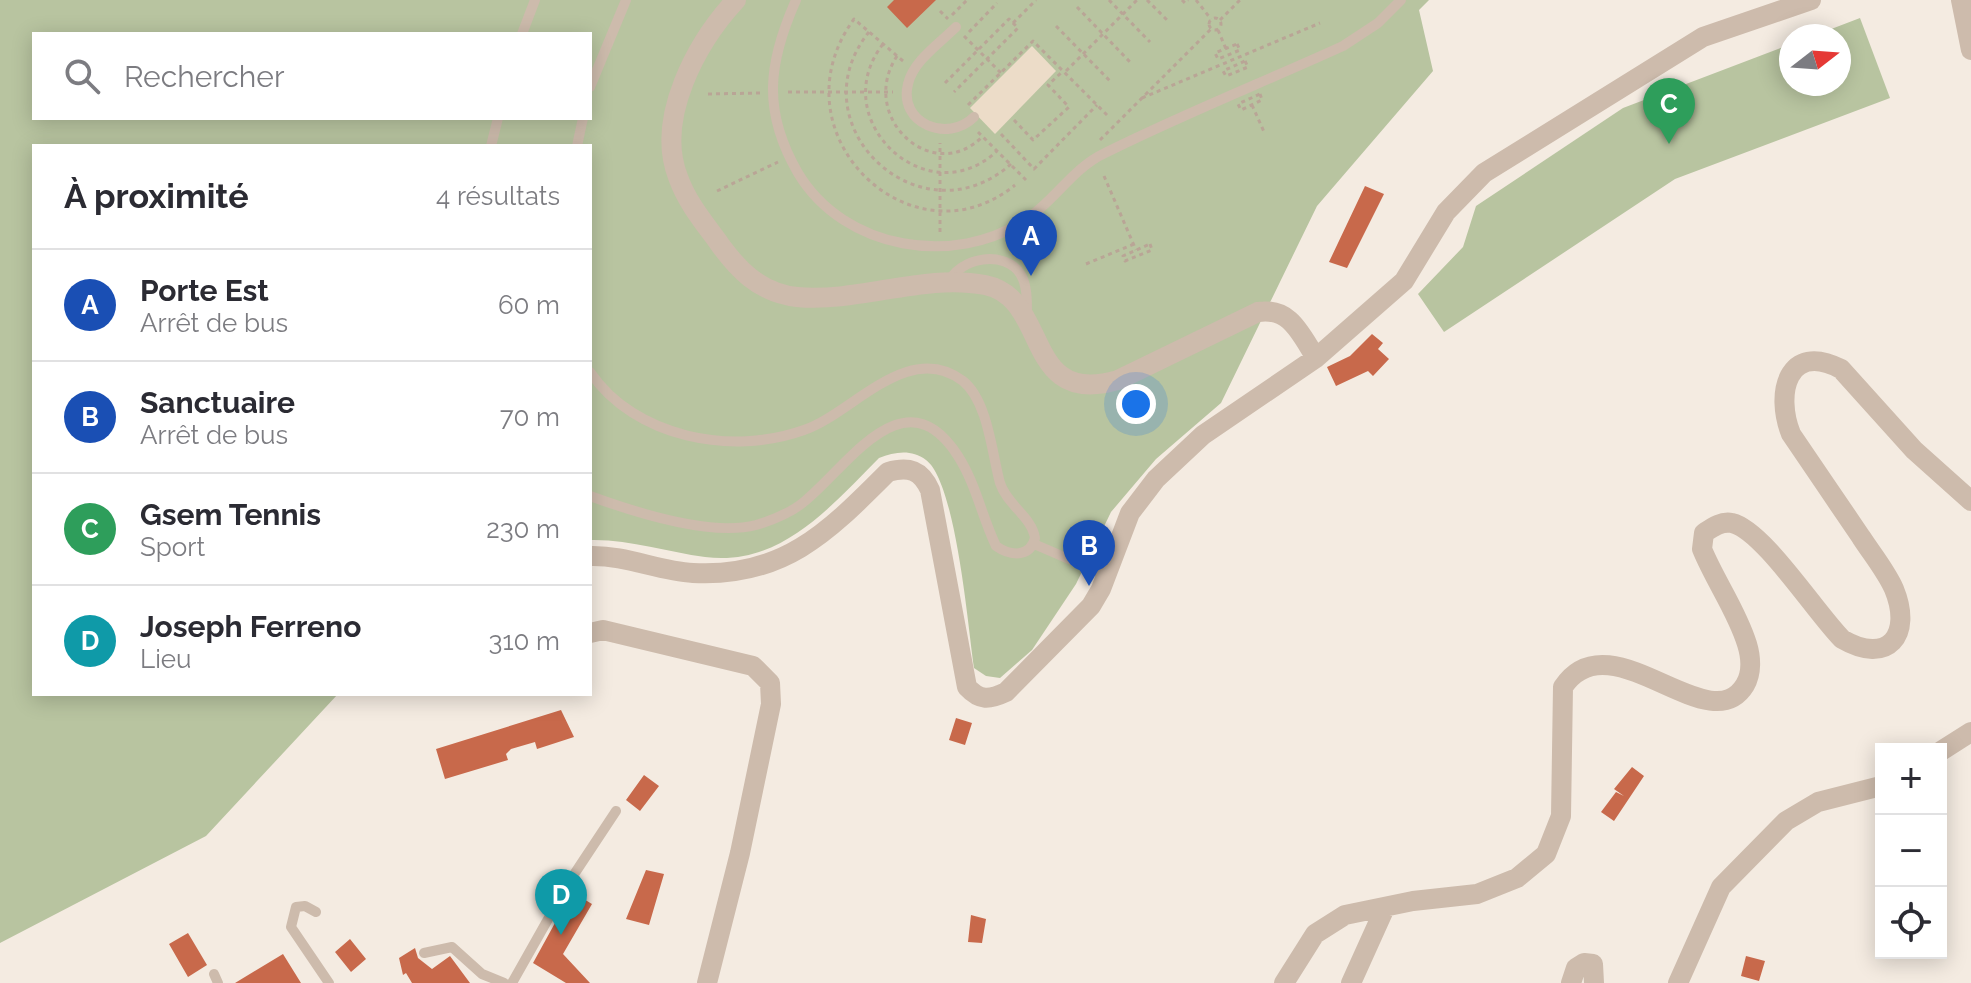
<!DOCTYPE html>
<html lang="fr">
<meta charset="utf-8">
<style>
body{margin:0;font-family:Raleway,sans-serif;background:#f7f7f7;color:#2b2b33}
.controls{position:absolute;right:24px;bottom:24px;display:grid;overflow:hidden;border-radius:0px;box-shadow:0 4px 20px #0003}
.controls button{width:72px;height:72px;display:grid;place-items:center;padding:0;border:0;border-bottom:2px solid #e1e1e2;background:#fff;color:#2b2b33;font:40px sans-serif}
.compass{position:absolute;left:1779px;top:24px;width:72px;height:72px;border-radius:50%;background:#fff;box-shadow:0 4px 20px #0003;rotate:73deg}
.you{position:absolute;left:1136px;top:404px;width:28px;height:28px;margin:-20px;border:6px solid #fff;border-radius:50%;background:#1a73e8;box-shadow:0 0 0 12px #1a73e833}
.badge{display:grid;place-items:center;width:52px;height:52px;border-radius:50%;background:#1f5a5e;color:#fff;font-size:26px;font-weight:700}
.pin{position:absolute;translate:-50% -66px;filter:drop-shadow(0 2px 4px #0008)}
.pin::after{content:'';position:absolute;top:42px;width:28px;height:24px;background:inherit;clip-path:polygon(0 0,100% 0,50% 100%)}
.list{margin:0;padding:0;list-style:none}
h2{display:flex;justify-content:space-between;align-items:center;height:104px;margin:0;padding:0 32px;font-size:34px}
h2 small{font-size:26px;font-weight:400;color:#7c7c81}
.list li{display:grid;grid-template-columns:52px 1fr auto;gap:24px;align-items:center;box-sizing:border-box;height:112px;padding:0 32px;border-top:2px solid #e1e1e2}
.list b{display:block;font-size:30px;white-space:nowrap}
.list p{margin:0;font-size:26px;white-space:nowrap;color:#7c7c81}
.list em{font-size:26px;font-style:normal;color:#7c7c81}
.icon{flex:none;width:44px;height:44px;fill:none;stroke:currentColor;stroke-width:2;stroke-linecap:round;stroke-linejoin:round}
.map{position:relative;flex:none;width:1971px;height:983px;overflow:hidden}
.search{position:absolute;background:#fff;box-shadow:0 4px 20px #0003;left:32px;top:32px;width:560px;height:88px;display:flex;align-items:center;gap:20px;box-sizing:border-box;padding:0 28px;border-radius:0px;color:#7c7c81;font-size:30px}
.panel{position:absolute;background:#fff;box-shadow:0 4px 20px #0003;left:32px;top:144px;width:560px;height:552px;border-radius:0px}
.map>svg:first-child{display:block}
</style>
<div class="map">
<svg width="1971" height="983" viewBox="0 0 1971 983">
<rect width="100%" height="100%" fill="#f4ebe1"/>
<path fill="#b8c4a0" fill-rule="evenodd" d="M0 0H1429L1419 10 1433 71 1317 206 1221 403 1156 459 1111 512 1076 584 1032 650 1000 678 986 676 974 668C968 627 956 482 926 460 911 449 895 452 879 458 831 506 781 567 705 557 667 552 629 539 590 540V146H34V694H338L206 836 0 943ZM34 34H590V118H34Z
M1860 18 1890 98 1675 179 1444 332 1418 294 1463 247 1476 206 1623 108 1791 44V84H1839V36H1813Z"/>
<path fill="#ecdcc8" d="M1032 46 1056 71 995 134 970 108Z"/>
<path fill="#c8694b" d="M894 0H936L907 28 887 7Z
M1365 186 1384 194 1347 268 1329 262Z
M1372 334 1383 343 1378 349 1389 359 1373 376 1368 371 1336 386 1327 367 1350 356Z
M561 710 574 737 537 749 535 742 511 749 506 754 508 760 445 779 436 749Z
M956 718 972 723 965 745 949 740Z
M1632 767 1644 776 1614 821 1601 812 1616 792 1624 796 1614 789Z
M644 775 659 786 640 811 626 800Z
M646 870 664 874 649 925 626 919Z
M572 892 592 904 563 954 590 983H566L533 963Z
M971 915 986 919 982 943 968 942Z
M188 933 207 965 188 977 169 944Z
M350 939 366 959 351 972 335 952Z
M415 948 418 958 432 969 450 956 470 983H412L406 973 403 975 399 958Z
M283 954 301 983H235Z
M1746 956 1765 961 1759 981 1741 976Z"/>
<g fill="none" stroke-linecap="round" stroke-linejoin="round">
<path stroke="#b9a596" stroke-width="3" stroke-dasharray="4 4" stroke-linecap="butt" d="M1109 0 1150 42
M1147 0 1169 22
M1182 0 1185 3 1188 0
M1196 0 1211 19
M1077 7 1130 62
M940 11 948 19
M952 15 967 0
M1209 24a6 6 0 1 1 12 0a6 6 0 1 1-12 0Z
M1220 20 1240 0
M1013 23 1036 0
M1056 26 1110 81
M1218 30 1226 49
M869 32C794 125 921 244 1011 164
M969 32 997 3
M964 36 1001 73
M883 44C824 120 928 216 997 151
M1237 44 1240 50 1218 59 1215 53Z
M897 56C857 117 933 187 983 136
M903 61 854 19C771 133 912 269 1015 185
M1245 61 1248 67 1226 76 1223 71Z
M1066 71 1137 0
M945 83 1009 19 1018 28 954 92
M788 92H893
M708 94 761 93
M1260 94 1262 100 1241 110 1238 104Z
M1142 98 1320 23
M968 105 1033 41 1107 115
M1252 105 1265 134
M1014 120 1033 140 1069 107 1048 85 1063 71
M978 132 1026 180
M1001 134 1034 169 1097 105
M1100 140 1211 29
M1104 176 1136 250
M717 191 778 162
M940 232V143
M1150 244 1152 250 1125 261 1123 256Z
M1086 264 1134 244"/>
<path stroke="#cdbbac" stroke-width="10" d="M796 0C768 63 762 111 798 173 844 250 955 268 1027 219 1056 199 1073 168 1105 153 1183 114 1264 82 1343 46L1378 23 1401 0
M956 27C940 43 913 61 908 84 898 124 948 143 974 117
M522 34 535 0
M590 87 626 0
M491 146 498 118
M577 146 583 118
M948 284C958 257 1006 249 1021 275 1027 285 1027 301 1027 313
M590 372C635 438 732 456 804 430 852 414 908 339 963 381 988 401 992 454 1000 483 1007 505 1032 517 1035 538 1030 558 1010 556 996 546 982 517 976 484 958 456 905 373 849 465 805 501 792 512 773 520 756 525 710 537 634 512 590 496
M1034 544 1106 575
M316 912 305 906 296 907 291 927 329 983
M424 953 452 947 482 974 504 983
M214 974 218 983
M512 983 569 882 616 811"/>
<path stroke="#cdbbac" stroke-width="20" d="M736 0C697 42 655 118 678 177 686 200 701 219 716 239 736 268 759 293 797 297 859 303 924 273 985 285 1051 298 1022 408 1118 380L1258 312C1290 307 1300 333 1316 358
M1961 0 1971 50
M590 556C626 555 658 571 693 573 784 578 829 531 888 472 909 466 921 470 930 490L967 687C980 701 989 700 1006 692L1091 606 1101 589 1130 513 1156 479 1203 435 1316 358 1404 281 1446 212 1484 173 1703 37 1811 0
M590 633 603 630 753 666 770 683 771 704 740 853 707 983
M1941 751 1971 732
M1284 983 1315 934 1345 915 1413 901 1477 894 1517 878 1546 854 1561 816 1563 687C1610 616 1709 744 1745 685 1752 673 1751 657 1747 644 1737 611 1715 581 1702 549L1704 533C1713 527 1721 521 1732 523 1763 530 1816 613 1842 639 1888 666 1913 635 1894 589 1886 571 1872 554 1861 537 1838 503 1814 468 1791 434 1775 394 1787 341 1841 369L1914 450 1971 501
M1351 983 1384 910
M1571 983 1576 968 1584 963 1593 964 1594 983
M1678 983 1721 887 1786 821 1818 802 1881 786"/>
</g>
</svg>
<div class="controls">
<button>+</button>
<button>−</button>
<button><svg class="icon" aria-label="locate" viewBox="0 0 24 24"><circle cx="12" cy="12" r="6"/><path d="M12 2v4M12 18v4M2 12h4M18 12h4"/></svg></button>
</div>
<svg class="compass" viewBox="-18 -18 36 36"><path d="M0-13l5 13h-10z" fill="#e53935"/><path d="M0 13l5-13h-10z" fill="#7c7c81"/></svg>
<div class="you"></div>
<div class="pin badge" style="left:1031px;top:276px;background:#1a4fb4">A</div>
<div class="pin badge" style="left:1089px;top:586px;background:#1a4fb4">B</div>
<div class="pin badge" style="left:1669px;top:144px;background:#2e9e5b">C</div>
<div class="pin badge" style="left:561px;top:935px;background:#0f9aa8">D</div>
<div class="search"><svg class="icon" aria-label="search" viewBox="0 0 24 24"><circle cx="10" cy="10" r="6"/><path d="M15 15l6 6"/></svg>Rechercher</div>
<section class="panel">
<h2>À proximité<small>4 résultats</small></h2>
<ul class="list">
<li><span class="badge" style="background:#1a4fb4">A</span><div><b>Porte Est</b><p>Arrêt de bus</p></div><em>60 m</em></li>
<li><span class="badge" style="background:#1a4fb4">B</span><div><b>Sanctuaire</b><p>Arrêt de bus</p></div><em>70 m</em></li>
<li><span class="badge" style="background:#2e9e5b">C</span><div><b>Gsem Tennis</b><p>Sport</p></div><em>230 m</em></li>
<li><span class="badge" style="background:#0f9aa8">D</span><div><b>Joseph Ferreno</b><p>Lieu</p></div><em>310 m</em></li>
</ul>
</section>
</div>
